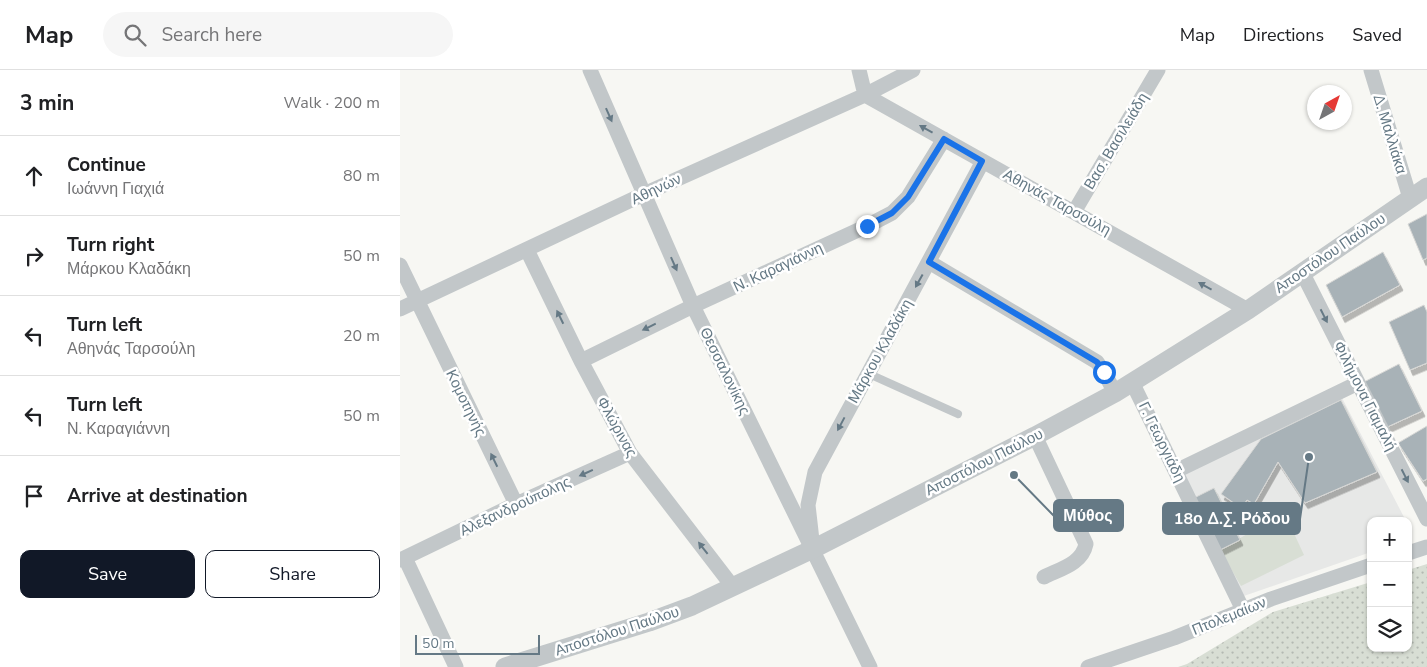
<!DOCTYPE html>
<meta charset="utf-8">
<style>
body{margin:0;font-family:"Nunito Sans",sans-serif;background:#f6f6f6;color:#202124}
.controls{position:absolute;right:15px;bottom:15px;display:grid;overflow:hidden;border-radius:10px;box-shadow:0 1px 4px #0004}
.controls button{width:45px;height:45px;display:grid;place-items:center;padding:0;border:0;border-bottom:1px solid #e0e0e0;background:#fff;color:#202124;font:25px sans-serif}
.compass{position:absolute;left:907px;top:15px;width:45px;height:45px;border-radius:50%;background:#fff;box-shadow:0 1px 4px #0004;rotate:40deg}
.scale{position:absolute;left:15px;bottom:12px;width:125px;box-sizing:border-box;padding-left:5px;border:2px solid #657985;border-top:0;font-size:14px;line-height:18px;white-space:nowrap;color:#657985;-webkit-text-stroke:4px #fff;paint-order:stroke}
.stop{position:absolute;width:15px;height:15px;margin:-11px;border:4px solid #1a73e8;border-radius:50%;background:#fff}
.stop.end{background:#1a73e8;border-color:#fff;box-shadow:0 1px 5px #0008}
.list{margin:0;padding:0;list-style:none}
h2{display:flex;justify-content:space-between;align-items:center;height:65px;margin:0;padding:0 20px;font-size:21px}
h2 small{font-size:16px;font-weight:400;color:#757577}
.list li{display:grid;grid-template-columns:32px 1fr auto;gap:15px;align-items:center;box-sizing:border-box;height:80px;padding:0 20px;border-top:1px solid #e0e0e0}
.list b{display:block;font-size:19px;white-space:nowrap}
.list p{margin:0;font-size:16px;white-space:nowrap;color:#757577}
.list em{font-size:16px;font-style:normal;color:#757577}
.actions{display:flex;gap:10px;padding:15px 20px}
.actions a{flex:1;padding:11px 0;border:1px solid #111827;border-radius:10px;text-align:center;font-size:18px;color:#111827}
.actions .main{background:#111827;color:#fff}
.icon{flex:none;width:28px;height:28px;fill:none;stroke:currentColor;stroke-width:2;stroke-linecap:round;stroke-linejoin:round}
.map{position:relative;flex:none;width:1027px;height:597px;overflow:hidden}
header{display:flex;align-items:center;gap:30px;box-sizing:border-box;height:70px;padding:0 25px;background:#fff;border-bottom:1px solid #e0e0e0}
header strong{font-size:24px}
nav{display:flex;gap:28px;margin-inline-start:auto;font-size:18px}
.search{width:350px;height:45px;background:#f6f6f6;display:flex;align-items:center;gap:12px;box-sizing:border-box;padding:0 18px;border-radius:28px;color:#757577;font-size:19px}
main{display:flex}
aside{flex:1;background:#fff}
.map>svg:first-child{display:block}
</style>
<header>
<strong>Map</strong>
<div class="search"><svg class="icon" aria-label="search" viewBox="0 0 24 24"><circle cx="10" cy="10" r="6"/><path d="M15 15l6 6"/></svg>Search here</div>
<nav><a>Map</a><a>Directions</a><a>Saved</a></nav>
</header>
<main>
<aside>
<h2>3 min<small>Walk · 200 m</small></h2>
<ul class="list">
<li><svg class="icon" aria-label="ahead" viewBox="0 0 24 24"><path d="M12 20V5M6 11l6-6 6 6"/></svg><div><b>Continue</b><p>Ιωάννη Γιαχιά</p></div><em>80 m</em></li>
<li><svg class="icon" aria-label="right" viewBox="0 0 24 24"><path d="M7 20v-9h11M14 6l5 5-5 5"/></svg><div><b>Turn right</b><p>Μάρκου Κλαδάκη</p></div><em>50 m</em></li>
<li><svg class="icon" aria-label="left" viewBox="0 0 24 24"><path d="M17 20v-9H6M10 6l-5 5 5 5"/></svg><div><b>Turn left</b><p>Αθηνάς Ταρσούλη</p></div><em>20 m</em></li>
<li><svg class="icon" aria-label="left" viewBox="0 0 24 24"><path d="M17 20v-9H6M10 6l-5 5 5 5"/></svg><div><b>Turn left</b><p>Ν. Καραγιάννη</p></div><em>50 m</em></li>
<li><svg class="icon" aria-label="arrive" viewBox="0 0 24 24"><path d="M6 21V4h12l-3 4 3 4H6"/></svg><div><b>Arrive at destination</b></div></li>
</ul>
<div class="actions"><a class="main">Save</a><a>Share</a></div>
</aside>
<div class="map">
<svg width="1027" height="597" viewBox="0 0 1027 597">
<defs>
<pattern id="grass-dots" width="8" height="8" patternUnits="userSpaceOnUse" patternTransform="scale(1.25)"><rect width="8" height="8" fill="#d8ded4"/><path d="M2 2h.1M6 6h.1" fill="none" stroke="#b3b9b2" stroke-width="1.8" stroke-linecap="round"/></pattern>
<filter id="shadow"><feDropShadow dx="3" dy="5.5" stdDeviation="0" flood-color="#0004"/></filter>
</defs>
<rect width="100%" height="100%" fill="#f7f7f3"/>
<path fill="#e7e8e7" d="M939 322 1006 451H971V482L838 528 775 403Z"/>
<path fill="url(#grass-dots)" d="M1027 494V597H778L787 594 873 542 971 512V578H1008V500Z"/>
<path fill="#d8ded4" d="M884 442 904 485 841 516 820 480Z"/>
<path fill="#a8b2b7" stroke="#d8d8d6" filter="url(#shadow)" d="M1027 144V188L1023 190 1008 154Z
M983 182 1000 215 942 247 926 215Z
M1024 235 1027 242V293L1010 300 989 252Z
M999 294 1022 341 985 358 962 313Z
M941 330 977 402 905 433 878 392 854 434 847 430 841 438 821 424 861 369Z
M1027 356V409L1023 411 998 373Z
M814 418 840 470 820 480 794 428Z"/>
<g fill="none" stroke-linecap="round" stroke-linejoin="round">
<path stroke="#c2c7c9" stroke-width="8" d="M467 303 558 344"/>
<path stroke="#c2c7c9" stroke-width="15" d="M190 0 293 236 470 597
M459 0 465 25 848 240
M971 0 1010 128
M674 142 758 0
M127 180 181 291 230 383 333 517
M529 192 697 292 704 302 715 323
M0 195 116 434
M902 202 1027 449
M0 239 244 124 465 25 513 0
M181 291 293 236 467 156 492 143 508 127 544 69
M732 312 843 540
M635 366 686 474C682 494 660 499 644 507
M776 401 958 313
M412 470 408 435 415 402 583 91
M1008 483 1027 477
M5 488 56 597
M0 490 116 434 230 383
M688 597 774 568 871 529 971 495"/>
<path stroke="#c2c7c9" stroke-width="19" d="M105 597 249 552 292 536 413 479 635 366 715 323 848 240 1027 117"/>
</g>
<defs><path id="oneway-solid" d="M-6-.8H1V-3.2L6.5 0L1 3.2V.8H-6Z" transform="scale(1.25)"/></defs>
<g fill="#657985">
<use href="#oneway-solid" transform="translate(209 45) rotate(66)"/>
<use href="#oneway-solid" transform="translate(526 59) rotate(-151)"/>
<use href="#oneway-solid" transform="translate(274 194) rotate(66)"/>
<use href="#oneway-solid" transform="translate(519 211) rotate(119)"/>
<use href="#oneway-solid" transform="translate(805 216) rotate(-151)"/>
<use href="#oneway-solid" transform="translate(924 246) rotate(63)"/>
<use href="#oneway-solid" transform="translate(160 247) rotate(-116)"/>
<use href="#oneway-solid" transform="translate(249 257) rotate(154)"/>
<use href="#oneway-solid" transform="translate(441 354) rotate(118)"/>
<use href="#oneway-solid" transform="translate(94 390) rotate(-116)"/>
<use href="#oneway-solid" transform="translate(186 403) rotate(156)"/>
<use href="#oneway-solid" transform="translate(1005 406) rotate(63)"/>
<use href="#oneway-solid" transform="translate(303 478) rotate(-128)"/>
</g>
<g fill="none" stroke-linecap="round" stroke-linejoin="round">
<path stroke="#1a73e8" stroke-width="6" d="M467 156 492 143 508 127 544 69 582 91 529 192 697 292 704 302"/>
</g>
<g text-anchor="middle" stroke-width="5" stroke-linejoin="round" paint-order="stroke">
<g font-size="15" fill="#657985" stroke="#fff">
<text transform="translate(990 64) rotate(73)" y="5">Δ. Μαλλιάκα</text>
<text transform="translate(716 71) rotate(-59)" y="5">Βασ. Βασιλειάδη</text>
<text transform="translate(256 119) rotate(-25)" y="5">Αθηνών</text>
<text transform="translate(657 132) rotate(29)" y="5">Αθηνάς Ταρσούλη</text>
<text transform="translate(930 183) rotate(-34)" y="5">Αποστόλου Παύλου</text>
<text transform="translate(378 197) rotate(-25)" y="5">Ν. Καραγιάννη</text>
<text transform="translate(480 281) rotate(-61)" y="5">Μάρκου Κλαδάκη</text>
<text transform="translate(325 301) rotate(64)" y="5">Θεσσαλονίκης</text>
<text transform="translate(965 326) rotate(63)" y="5">Φιλήμονα Γιαμαλή</text>
<text transform="translate(66 333) rotate(64)" y="5">Κομοτηνής</text>
<text transform="translate(217 357) rotate(61)" y="5">Φλώρινας</text>
<text transform="translate(762 372) rotate(64)" y="5">Γ. Γεωργιάδη</text>
<text transform="translate(584 392) rotate(-27)" y="5">Αποστόλου Παύλου</text>
<text transform="translate(115 436) rotate(-25)" y="5">Αλεξανδρούπολης</text>
<text transform="translate(829 546) rotate(-22)" y="5">Πτολεμαίων</text>
<text transform="translate(217 561) rotate(-18)" y="5">Αποστόλου Παύλου</text>
</g>
</g>
<path fill="none" stroke="#657985" stroke-width="2" d="M614 405L654 446M909 387L900 449"/>
<g fill="#657985" stroke="#fff" stroke-width="2">
<circle cx="614" cy="405" r="5"/>
<circle cx="909" cy="387" r="5"/>
</g>
<g fill="#657985" stroke="#657985" stroke-width="2">
<rect x="654" y="430" width="69" height="31" rx="5"/>
<rect x="763" y="433" width="137" height="31" rx="5"/>
</g>
<g font-size="16" text-anchor="middle" font-weight="bold" fill="#fff">
<text x="688" y="451">Μύθος</text>
<text x="832" y="454">18ο Δ.Σ. Ρόδου</text>
</g>
</svg>
<div class="controls">
<button>+</button>
<button>−</button>
<button><svg class="icon" aria-label="layers" viewBox="0 0 24 24"><path d="M12 4l9 5-9 5-9-5zM3 14l9 5 9-5"/></svg></button>
</div>
<svg class="compass" viewBox="-18 -18 36 36"><path d="M0-13l5 13h-10z" fill="#e53935"/><path d="M0 13l5-13h-10z" fill="#757577"/></svg>
<div class="scale">50 m</div>
<div class="stop" style="left:704px;top:302px"></div>
<div class="stop end" style="left:467px;top:156px"></div>
</div>
</main>
